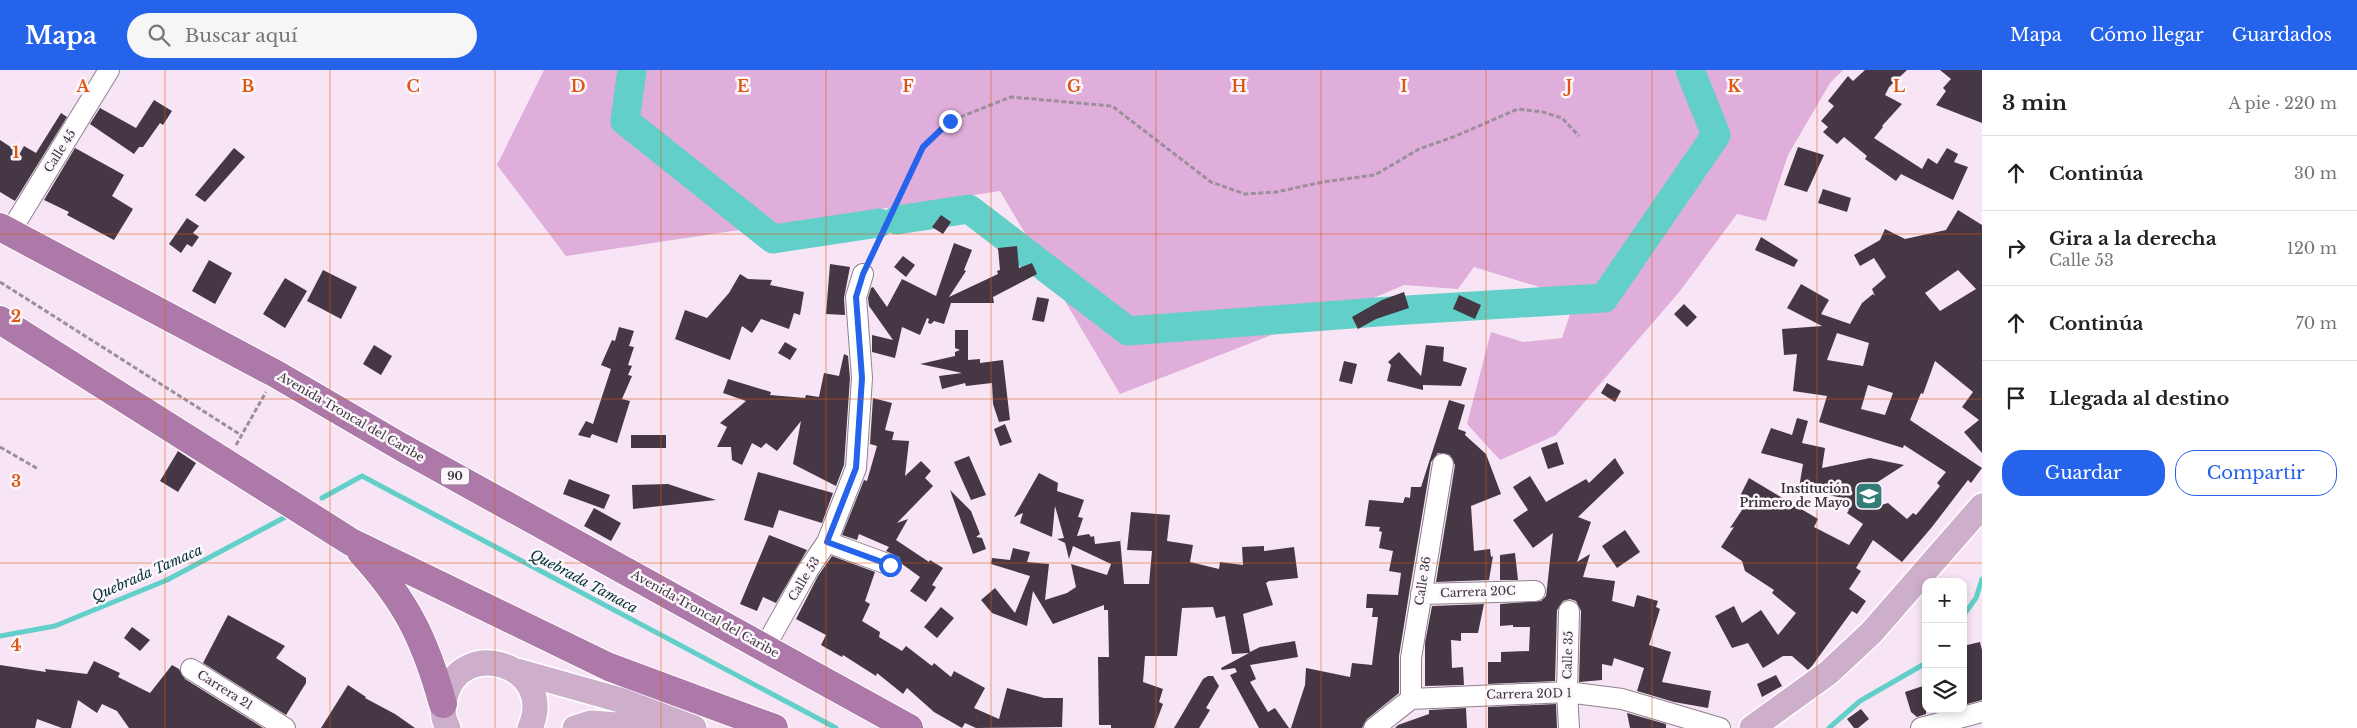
<!DOCTYPE html>
<html lang="es">
<meta charset="utf-8">
<style>
body{margin:0;font-family:"Libre Baskerville",serif;background:#f6f6f6;color:#222}
.controls{position:absolute;right:15px;bottom:15px;display:grid;overflow:hidden;border-radius:10px;box-shadow:0 2px 8px #0003}
.controls button{width:45px;height:45px;display:grid;place-items:center;padding:0;border:0;border-bottom:1px solid #e0e0e0;background:#fff;color:#222;font:25px sans-serif}
.stop{position:absolute;width:15px;height:15px;margin:-11px;border:4px solid #2563eb;border-radius:50%;background:#fff}
.stop.end{background:#2563eb;border-color:#fff;box-shadow:0 1px 5px #0008}
.list{margin:0;padding:0;list-style:none}
h2{display:flex;justify-content:space-between;align-items:center;height:65px;margin:0;padding:0 20px;font-size:21px}
h2 small{font-size:16px;font-weight:400;color:#767676}
.list li{display:grid;grid-template-columns:32px 1fr auto;gap:15px;align-items:center;box-sizing:border-box;height:75px;padding:0 20px;border-top:1px solid #e0e0e0}
.list b{display:block;font-size:19px;white-space:nowrap}
.list p{margin:0;font-size:16px;white-space:nowrap;color:#767676}
.list em{font-size:16px;font-style:normal;color:#767676}
.actions{display:flex;gap:10px;padding:15px 20px}
.actions a{flex:1;padding:11px 0;border:1px solid #2563eb;border-radius:20px;text-align:center;font-size:18px;color:#2563eb}
.actions .main{background:#2563eb;color:#fff}
.icon{flex:none;width:28px;height:28px;fill:none;stroke:currentColor;stroke-width:2;stroke-linecap:round;stroke-linejoin:round}
.map{position:relative;flex:none;width:1982px;height:658px;overflow:hidden}
header{display:flex;align-items:center;gap:30px;box-sizing:border-box;height:70px;padding:0 25px;background:#2563eb;color:#fff}
header strong{font-size:24px}
nav{display:flex;gap:28px;margin-inline-start:auto;font-size:18px}
.search{width:350px;height:45px;background:#f6f6f6;display:flex;align-items:center;gap:12px;box-sizing:border-box;padding:0 18px;border-radius:28px;color:#767676;font-size:19px}
main{display:flex}
aside{flex:1;background:#fff}
.map>svg:first-child{display:block}
</style>
<header>
<strong>Mapa</strong>
<div class="search"><svg class="icon" aria-label="search" viewBox="0 0 24 24"><circle cx="10" cy="10" r="6"/><path d="M15 15l6 6"/></svg>Buscar aquí</div>
<nav><a>Mapa</a><a>Cómo llegar</a><a>Guardados</a></nav>
</header>
<main>
<div class="map">
<svg width="1982" height="658" viewBox="0 0 1982 658">
<rect width="100%" height="100%" fill="#f7e5f5"/>
<path fill="#dfaeda" d="M544 0H1843L1830 13 1788 85 1766 151 1737 144 1680 221 1556 365 1500 390 1467 354 1491 262 1523 272 1562 268 1570 244 1546 219 1474 197 1458 219 1404 215 1364 232 1320 237 1302 253 1120 324 1000 121 566 186 497 95Z"/>
<g fill="none" stroke-linecap="round" stroke-linejoin="round">
<path stroke="#62cfc8" stroke-width="5" d="M322 428 362 406 836 658
M1963 546 1976 528 1982 509
M0 566 55 556 167 510 291 444
M1829 658 1860 631 1926 593"/>
<path stroke="#62cfc8" stroke-width="29" d="M632 0 625 51 773 169 879 153
M897 150 969 139 1128 261 1391 241 1604 228 1716 65 1690 0"/>
</g>
<path fill="#453743" fill-rule="evenodd" d="M1865 0H1907L1889 17 1885 25 1902 34 1882 56 1883 57 1874 68 1922 99 1928 88 1937 94 1947 78 1958 84 1954 92 1968 97 1953 130 1901 104 1896 111 1865 89 1867 86 1844 67 1837 74 1823 62 1828 57 1821 51 1834 36 1828 31 1848 6 1853 11Z
M1940 0H1982V53L1936 35 1946 21 1943 18 1951 9Z
M154 30 172 41 163 55 160 53 143 77H139L134 84 90 54 100 38 136 58Z
M61 43 67 47 15 131 0 122V70L20 83 24 76 36 83Z
M1798 77 1824 85 1807 122 1784 115Z
M75 78 124 105 112 126 133 139 114 170 67 145 69 142 44 130Z
M234 78 245 87 205 132 195 125Z
M1823 119 1851 128 1847 142 1818 133Z
M1958 140 1982 155V383L1964 362 1979 350 1962 337 1973 322 1935 291 1923 324 1921 323 1910 350 1982 398 1971 413 1968 410 1932 457 1902 492 1873 470 1856 498 1861 501 1849 519 1866 531 1857 544 1852 541 1812 596 1808 600 1792 586H1783L1763 598 1748 573 1732 578 1715 546 1734 536 1742 553 1761 540 1778 565 1796 543 1772 523 1774 520 1745 501 1742 491 1721 477 1734 457 1730 458 1744 437 1739 434 1741 430 1739 428 1749 408 1818 449 1814 457 1849 475 1863 454 1847 443 1849 440 1846 437 1848 433 1842 431V428L1799 418 1803 394 1761 383 1771 358 1792 365 1797 348 1808 351 1802 373 1825 378 1822 398 1870 388 1904 395 1873 415 1875 437 1888 433 1907 449 1913 443 1916 445 1940 416 1937 413 1946 402 1904 375 1903 378 1819 352 1827 326 1793 321 1797 284 1784 285 1782 259 1822 256 1787 238 1801 214 1829 230 1821 244 1850 254 1862 233 1873 224 1875 226 1872 219 1886 207 1874 188 1860 196 1854 185 1880 170 1885 159 1905 169 1946 160ZM1958 200 1976 219 1940 241 1925 223ZM1837 263 1869 273 1863 296 1827 290ZM1868 315 1893 323 1885 345 1861 339Z
M941 145 951 152 943 164 932 157Z
M187 148 199 156 193 163 199 167 192 177 187 174 181 183 169 174Z
M1761 167 1798 190 1794 197 1755 180Z
M954 173 972 180 964 200 966 201 949 227 998 204 997 201 1000 200 998 178 1017 176 1019 198 1032 193 1037 204 993 227 994 233H951L944 254 934 251 931 254 928 253 929 249 927 248 920 265 902 257 895 288 872 282V265L893 270 869 236 868 228 871 218 873 217 887 237 902 209 936 226Z
M903 186 915 195 906 207 894 197Z
M209 190 232 203 215 234 192 221Z
M830 194 850 197 844 228 845 245 826 244Z
M323 200 357 217 341 249 307 231Z
M740 204 748 209 772 210 770 215 804 222 800 245 794 243 789 259 761 249 752 263 742 256 730 290 675 269 685 240 707 248 729 223Z
M285 208 307 221 285 258 263 244Z
M1404 222 1409 238 1376 249 1358 259 1352 247 1382 230Z
M1459 225 1481 235 1475 249 1453 239Z
M1037 227 1049 229 1044 252 1032 250Z
M1684 234 1697 247 1687 257 1674 244Z
M619 257 634 261 629 276 634 277 628 295 632 296 628 305 632 306 622 329 630 331 617 373 592 364 590 368 578 365 586 351 593 354 611 299 601 295 612 270 615 271Z
M955 260H968V290L980 289V293L1003 290 1010 350 999 352 993 334 992 313 966 316 965 313 942 319 939 306 962 303 920 294 955 286V282L960 280 955 278Z
M785 272 797 279 790 290 778 283Z
M374 275 392 286 381 305 363 294Z
M1426 275 1444 277 1443 291 1467 298 1461 316 1423 315V320L1387 311 1391 295 1388 292 1399 282 1421 306Z
M844 284 848 286 850 308 844 395 836 416 793 394 801 351 777 381 766 373 761 378 752 373 742 395 732 390 731 377H717L727 357 720 353 746 331 723 323 728 309 771 322 770 325 805 328 806 325 819 327 824 303 839 306Z
M1344 291 1357 294 1352 314 1339 311Z
M1607 313 1621 321 1615 332 1601 323Z
M873 328 892 333 885 360 894 362 892 370 909 371 905 406 921 391 931 401 925 408 933 416 897 453 908 449 896 470 929 492 930 490 943 498 932 515 936 517 926 532 910 521 920 507 902 494 899 487 886 481 889 477 859 464 857 470 842 465 864 410 867 411 877 376 870 374Z
M1449 330 1465 335 1458 359 1466 362 1465 365 1486 384 1501 424 1471 436 1474 481 1490 479 1491 487 1493 486 1489 510 1436 512 1455 395 1450 385 1438 383 1431 392 1409 524 1399 586V623L1367 649 1362 658H1291L1305 615 1306 598 1350 607 1352 593 1372 595 1378 547H1372L1373 538H1366L1367 524 1398 525 1401 503 1389 501 1393 481 1379 478 1382 462 1379 461 1380 457 1365 456 1369 430 1403 433 1405 427 1410 428 1411 417H1421Z
M1005 354 1012 372 1000 376 994 359Z
M631 365H666V378H631Z
M1557 372 1564 394 1548 399 1541 378Z
M178 381 196 393 178 422 160 411Z
M969 386 986 425 971 430 954 392Z
M1615 388 1624 403 1578 447 1591 452 1577 492 1590 484 1583 507 1615 511 1612 531 1634 537 1637 525 1658 531 1656 537 1660 539 1649 575 1671 582 1662 612 1711 621 1708 638 1674 632 1637 621 1644 598 1614 588 1612 596 1602 594V610L1579 612 1581 541 1576 531 1570 529 1563 531 1557 540 1555 611 1488 614V592H1501V582L1529 581 1530 557H1513V555L1500 556V534L1541 531 1546 526 1547 518 1553 463 1533 478 1513 450 1528 440 1513 417 1530 406 1546 432 1586 409 1589 413Z
M758 402 833 423 822 453 779 440 773 458 744 450Z
M1039 403 1058 413 1057 421 1084 430 1078 447 1083 448 1077 466 1089 464 1091 467 1094 466 1095 474 1120 471V468L1124 514H1149L1152 481 1127 480 1131 442 1170 445 1167 471 1193 475 1190 492 1219 499 1220 492 1243 495 1242 477 1264 476V481L1294 477 1298 508 1269 511 1266 513 1273 535 1243 544 1250 582 1260 577 1295 571 1298 587 1250 595 1256 609 1250 612 1268 642 1275 638 1289 658H1259L1230 605 1237 602 1235 598 1222 600 1221 598 1249 583 1232 584 1225 546 1216 548 1213 537 1182 538 1177 586H1145L1143 612 1163 619 1159 632 1163 634 1154 658H1111V655H1099L1098 587H1109L1108 540H1104V535L1053 554 1033 521 1027 556 992 543 981 530 995 518 1015 543 1030 506 991 494 992 488 1010 490 1013 478 1030 482 1027 492 1049 494 1045 530 1067 523 1076 517 1071 494 1107 505 1111 494 1073 476 1069 489 1065 473 1057 469 1064 468 1055 436 1052 467 1020 453 1023 443 1014 447Z
M569 409 610 425 604 439 563 424Z
M668 414 716 430 633 439 632 415Z
M950 420 971 441 980 464 976 467 982 468 986 479 973 484Z
M594 438 621 453 611 471 584 456Z
M1625 460 1640 482 1617 498 1602 476Z
M769 465 807 480 776 533 763 527 757 541 740 534Z
M1515 483 1518 510H1500V485Z
M832 486 875 502 865 531 870 534 862 551 880 562 879 567 902 581 906 576 932 596 934 593 951 607 954 601 985 618 974 638 999 649 1007 618 1044 628H1063L1062 657 976 658 965 653 962 658 934 642 907 618 903 624 877 603 876 606 843 585 842 587 821 575 826 565 796 549 818 506Z
M1484 534 1478 563H1461V571L1451 570 1452 598 1463 597 1464 615 1425 616V573L1432 536Z
M941 537 954 548 937 568 924 557Z
M228 545 285 576 276 588 306 608V613L286 645 203 593Z
M132 557 150 570 140 581 124 568Z
M1980 572 1982 580V630L1967 634 1963 615V576Z
M94 591 120 603 118 607 150 623 172 595 179 599 185 609 263 658H129L117 641 102 634 97 643 78 630 71 658H62L37 649 35 658H0V595L46 602 45 599 87 604Z
M1776 605 1782 616 1762 627 1757 614Z
M1208 606H1213L1219 616 1206 638 1210 640 1199 658H1174L1203 609Z
M348 615 366 627 365 628 395 644 415 658H321Z
M1926 615V644L1917 647 1911 642 1905 622Z
M1556 634 1557 658H1488V637Z
M1466 638 1467 658H1395L1398 655 1429 644V640Z
M1861 639 1869 649 1858 658H1854L1847 649Z
M1627 643 1666 654V658H1630Z"/>
<g fill="none" stroke-linecap="round" stroke-linejoin="round">
<defs>
<path id="minor" d="M10 162 109 0
M827 472 890 495
M1421 524 1535 521
M765 577 808 500 827 472 856 398 862 308 856 227 863 204
M191 599 285 658
M1411 629V588L1443 394
M1374 658 1411 629 1567 622 1622 629 1720 658
M1569 658 1567 622 1569 541
M1921 658 1982 642"/>
<path id="major" d="M517 601 620 630 694 658
M448 658C443 649 442 638 445 628 460 564 558 596 530 658
M575 658 591 653 658 658
M1752 658 1828 603 1871 563 1982 436"/>
<path id="highway" d="M0 157 276 304 403 378 909 658
M0 250 351 472 609 597 774 658
M361 482C407 532 425 570 443 634"/>
</defs>
<use href="#minor" stroke="#90808e" stroke-width="22"/>
<use href="#major" stroke="#fff" stroke-width="28"/>
<use href="#highway" stroke="#fff" stroke-width="30"/>
<path stroke="#9c8f9b" stroke-width="3" stroke-dasharray="5 2.5" stroke-linecap="butt" d="M870 189 923 77 950 51 1011 27 1112 36 1211 112 1245 124 1276 122 1323 112 1375 105 1419 79 1456 66 1518 39 1543 42 1562 48 1579 66
M0 212 241 365
M236 375 266 322
M0 377 38 399"/>
<use href="#minor" stroke="#fff" stroke-width="20"/>
<use href="#major" stroke="#ceafcb" stroke-width="25"/>
<use href="#highway" stroke="#ad79a8" stroke-width="28"/>
</g>
<g fill="none" stroke-linecap="round" stroke-linejoin="round">
<path stroke="#2563eb" stroke-width="6" d="M890 495 827 472 856 398 862 308 856 227 863 204 923 77 950 51"/>
</g>
<path fill="none" stroke="#df570e" stroke-width="1" stroke-opacity="0.55" d="M165 0V658M330 0V658M495 0V658M661 0V658M826 0V658M991 0V658M1156 0V658M1321 0V658M1486 0V658M1652 0V658M1817 0V658M0 164H1982M0 329H1982M0 493H1982"/>
<defs>
<symbol id="school-square" viewBox="-11 -11 22 22"><rect x="-9" y="-9" width="18" height="18" rx="4" fill="#347c78" stroke="#fdf6fd"/><path d="M0-5L7-2L0 1L-7-2ZM-4 1L0 2.5L4 1V4Q0 6-4 4Z" fill="#fff"/></symbol>
</defs>
<g fill-rule="evenodd">
<use href="#school-square" x="1853" y="410" width="32" height="32"/>
</g>
<g text-anchor="middle" stroke-width="5" stroke-linejoin="round" paint-order="stroke">
<rect fill="#fdf6fd" stroke="#766f75" stroke-width="1" x="441" y="397.5" width="28" height="17" rx="4"/>
<g font-size="11" font-weight="bold" fill="#3c353b">
<text x="455" y="410">90</text>
</g>
<g font-size="12" fill="#3c353b" stroke="#fdf6fd">
<text transform="translate(60 81) rotate(-58)" y="4">Calle 45</text>
<text transform="translate(351 347) rotate(30)" y="4">Avenida Troncal del Caribe</text>
<text transform="translate(804 509) rotate(-59)" y="4">Calle 53</text>
<text transform="translate(1423 511) rotate(-81)" y="4">Calle 36</text>
<text transform="translate(1478 522) rotate(-2)" y="4">Carrera 20C</text>
<text transform="translate(705 544) rotate(29)" y="4">Avenida Troncal del Caribe</text>
<text transform="translate(1568 585) rotate(-88)" y="4">Calle 35</text>
<text transform="translate(225 620) rotate(32)" y="4">Carrera 21</text>
<text transform="translate(1529 624) rotate(-1)" y="4">Carrera 20D 1</text>
</g>
<g font-size="12" font-weight="bold" fill="#3c353b" stroke="#fdf6fd" text-anchor="end">
<text x="1850" y="423">Institución<tspan x="1850" dy="14">Primero de Mayo</tspan></text>
</g>
<g font-size="14" font-style="italic" fill="#003532" stroke="#fdf6fd">
<text transform="translate(147 503) rotate(-24)" y="5">Quebrada Tamaca</text>
<text transform="translate(584 511) rotate(28)" y="5">Quebrada Tamaca</text>
</g>
</g>
<g font-size="16" text-anchor="middle" font-weight="bold" fill="#df570e" stroke="#fdf6fd" stroke-width="5" stroke-linejoin="round" paint-order="stroke">
<text x="83" y="22">A</text>
<text x="248" y="22">B</text>
<text x="413" y="22">C</text>
<text x="578" y="22">D</text>
<text x="743" y="22">E</text>
<text x="908" y="22">F</text>
<text x="1074" y="22">G</text>
<text x="1239" y="22">H</text>
<text x="1404" y="22">I</text>
<text x="1569" y="22">J</text>
<text x="1734" y="22">K</text>
<text x="1899" y="22">L</text>
<text x="16" y="88">1</text>
<text x="16" y="252">2</text>
<text x="16" y="417">3</text>
<text x="16" y="581">4</text>
</g>
</svg>
<div class="controls">
<button>+</button>
<button>−</button>
<button><svg class="icon" aria-label="layers" viewBox="0 0 24 24"><path d="M12 4l9 5-9 5-9-5zM3 14l9 5 9-5"/></svg></button>
</div>
<div class="stop" style="left:890px;top:495px"></div>
<div class="stop end" style="left:950px;top:51px"></div>
</div>
<aside>
<h2>3 min<small>A pie · 220 m</small></h2>
<ul class="list">
<li><svg class="icon" aria-label="ahead" viewBox="0 0 24 24"><path d="M12 20V5M6 11l6-6 6 6"/></svg><div><b>Continúa</b></div><em>30 m</em></li>
<li><svg class="icon" aria-label="right" viewBox="0 0 24 24"><path d="M7 20v-9h11M14 6l5 5-5 5"/></svg><div><b>Gira a la derecha</b><p>Calle 53</p></div><em>120 m</em></li>
<li><svg class="icon" aria-label="ahead" viewBox="0 0 24 24"><path d="M12 20V5M6 11l6-6 6 6"/></svg><div><b>Continúa</b></div><em>70 m</em></li>
<li><svg class="icon" aria-label="arrive" viewBox="0 0 24 24"><path d="M6 21V4h12l-3 4 3 4H6"/></svg><div><b>Llegada al destino</b></div></li>
</ul>
<div class="actions"><a class="main">Guardar</a><a>Compartir</a></div>
</aside>
</main>
